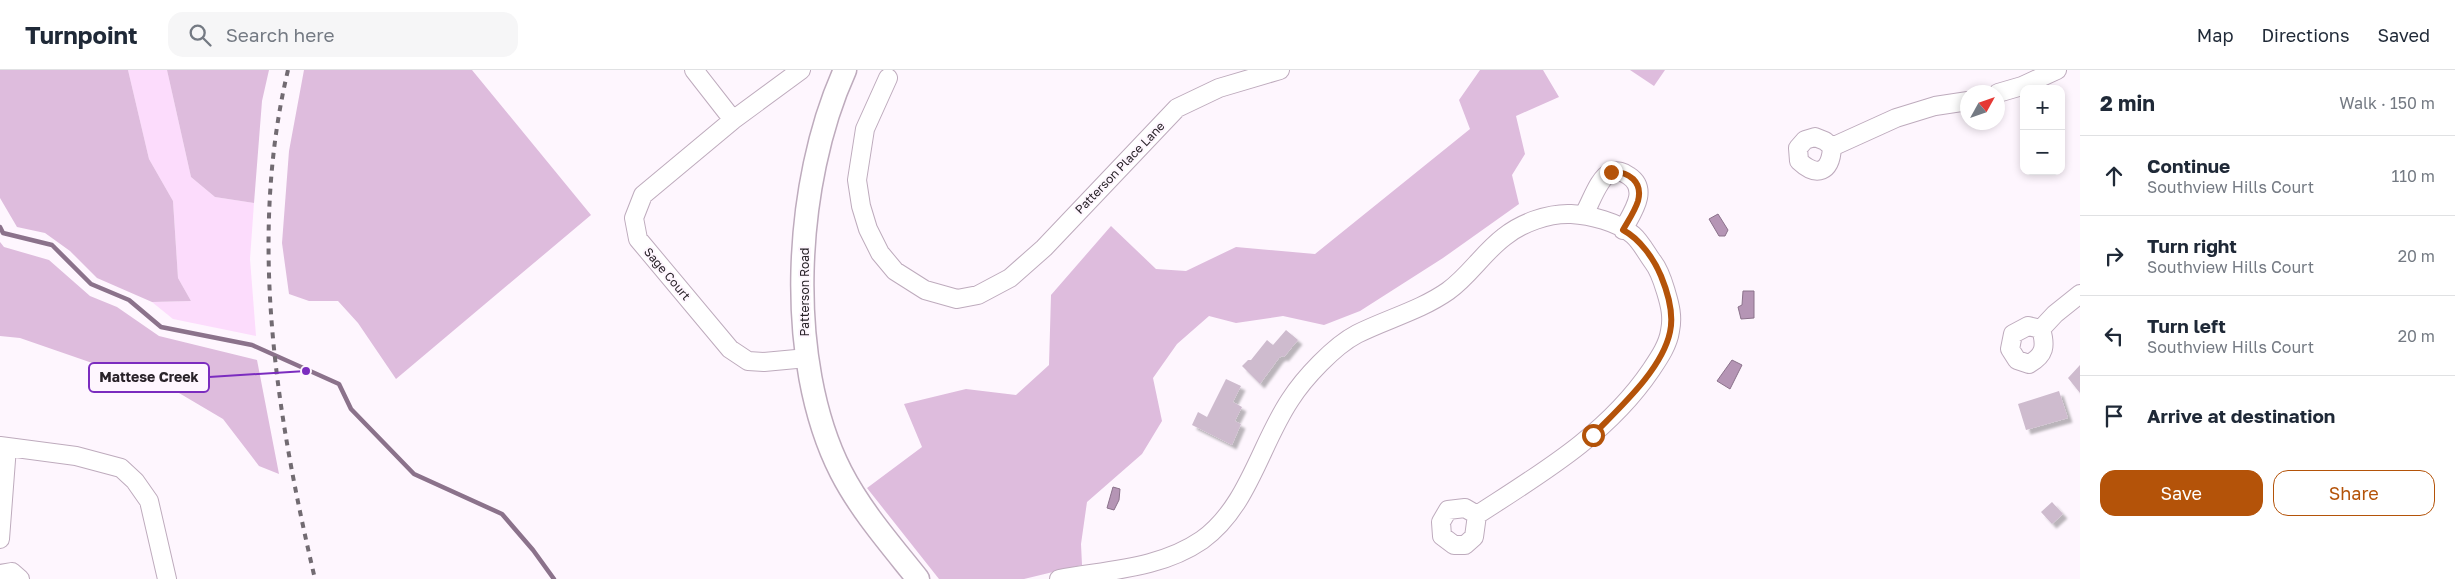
<!DOCTYPE html>
<meta charset="utf-8">
<style>
body{margin:0;font-family:"Golos Text",sans-serif;background:#f6f6f7;color:#1f2937}
.controls{position:absolute;right:15px;top:15px;display:grid;overflow:hidden;border-radius:10px;box-shadow:0 2px 8px #0003}
.controls button{width:45px;height:45px;display:grid;place-items:center;padding:0;border:0;border-bottom:1px solid #e0e1e3;background:#fff;color:#1f2937;font:25px sans-serif}
.compass{position:absolute;left:1960px;top:15px;width:45px;height:45px;border-radius:50%;background:#fff;box-shadow:0 2px 8px #0003;rotate:50deg}
.stop{position:absolute;width:15px;height:15px;margin:-11px;border:4px solid #b45309;border-radius:50%;background:#fff}
.stop.end{background:#b45309;border-color:#fff;box-shadow:0 1px 5px #0008}
.list{margin:0;padding:0;list-style:none}
h2{display:flex;justify-content:space-between;align-items:center;height:65px;margin:0;padding:0 20px;font-size:21px}
h2 small{font-size:16px;font-weight:400;color:#747a83}
.list li{display:grid;grid-template-columns:32px 1fr auto;gap:15px;align-items:center;box-sizing:border-box;height:80px;padding:0 20px;border-top:1px solid #e0e1e3}
.list b{display:block;font-size:19px;white-space:nowrap}
.list p{margin:0;font-size:16px;white-space:nowrap;color:#747a83}
.list em{font-size:16px;font-style:normal;color:#747a83}
.actions{display:flex;gap:10px;padding:15px 20px}
.actions a{flex:1;padding:11px 0;border:1px solid #b45309;border-radius:15px;text-align:center;font-size:18px;color:#b45309}
.actions .main{background:#b45309;color:#fff}
.icon{flex:none;width:28px;height:28px;fill:none;stroke:currentColor;stroke-width:2;stroke-linecap:round;stroke-linejoin:round}
.map{position:relative;flex:none;width:2080px;height:509px;overflow:hidden}
header{display:flex;align-items:center;gap:30px;box-sizing:border-box;height:70px;padding:0 25px;background:#fff;border-bottom:1px solid #e0e1e3}
header strong{font-size:24px}
nav{display:flex;gap:28px;margin-inline-start:auto;font-size:18px}
.search{width:350px;height:45px;background:#f6f6f7;display:flex;align-items:center;gap:12px;box-sizing:border-box;padding:0 18px;border-radius:15px;color:#747a83;font-size:19px}
main{display:flex}
aside{flex:1;background:#fff}
.map>svg:first-child{display:block}
</style>
<header>
<strong>Turnpoint</strong>
<div class="search"><svg class="icon" aria-label="search" viewBox="0 0 24 24"><circle cx="10" cy="10" r="6"/><path d="M15 15l6 6"/></svg>Search here</div>
<nav><a>Map</a><a>Directions</a><a>Saved</a></nav>
</header>
<main>
<div class="map">
<svg width="2080" height="509" viewBox="0 0 2080 509">
<defs>
<filter id="shadow"><feDropShadow dx="4.5" dy="4.5" stdDeviation="1" flood-color="#0004"/></filter>
</defs>
<rect width="100%" height="100%" fill="#fef6fe"/>
<path fill="#fcdcfc" d="M128 0H167L191 107 215 127 254 133 250 189 256 266 173 249 152 232 191 231 178 208 173 131 149 89Z"/>
<path fill="#debcdd" d="M0 0H128L149 89 173 131 178 208 191 231 152 232 97 208 70 181 45 163 17 157 0 128Z
M167 0H269L262 31 254 133 215 127 191 107Z
M304 0H472L591 145 396 309 358 253 338 231H309L289 224 282 173 289 81Z
M1480 0H1543L1559 27 1516 46 1525 84 1512 105 1519 134 1443 188 1360 241 1324 255 1283 246 1236 253 1209 246 1177 274 1153 308 1162 351 1142 384 1087 432 1081 474 1082 495 1024 509H939L867 418 922 377 904 334 966 319 1016 325 1049 295 1051 225 1111 156 1156 199 1186 201 1236 177 1315 184 1470 59 1459 30Z
M1630 0H1665L1654 16Z
M0 172 4 177 49 190 90 226 117 237 159 266 257 290 279 404 259 396 223 349 179 323 20 268 0 266Z"/>
<path fill="#b595b5" stroke="#8b728b" d="M1718 144 1728 160 1725 166H1719L1709 149Z
M1743 221H1754V248L1741 249 1738 237 1742 235Z
M1732 290 1742 295 1730 319 1717 311Z
M1113 417 1120 419 1119 430 1114 440 1107 438Z"/>
<g fill="none" stroke-linecap="round" stroke-linejoin="round">
<path stroke="#8b728b" stroke-width="4.5" d="M0 157 3 163 52 175 91 214 129 230 161 257 252 275 339 314 351 339 414 404 502 444 533 480 554 509"/>
</g>
<path fill="#cebbce" filter="url(#shadow)" d="M1286 260 1298 270 1284 287 1282 286 1279 288 1260 314 1242 296 1248 290H1251L1267 270 1273 275Z
M2080 295V323L2068 308Z
M1226 309 1241 316 1233 332 1242 337 1235 351 1241 354 1232 375 1192 355 1198 342 1207 347Z
M2059 321 2068 348 2026 360 2018 334Z
M2052 432 2063 444 2052 454 2041 442Z"/>
<g fill="none" stroke-linecap="round" stroke-linejoin="round">
<defs>
<path id="minor" d="M694 0 733 50
M801 0 733 50 643 125 634 148 638 169 730 279 748 291 764 292 807 288
M888 8 865 59 857 110 861 136 868 159 880 183 895 201 925 220 957 229 978 225 1010 208 1044 178 1177 38 1219 18 1280 0
M1998 23 2022 16 2057 0
M1815 67 1825 71 1832 77C1831 102 1817 108 1799 91L1798 78 1805 70Z
M1832 77 1896 48 1935 36 1968 31
M1584 144C1591 133 1598 108 1611 102 1617 100 1624 102 1629 106 1650 120 1631 144 1623 160
M2028 256 2041 259C2046 276 2045 285 2029 294L2017 290 2010 279 2013 264Z
M2041 259 2055 244 2080 224
M0 376 76 386 121 398 135 411 149 431 167 509
M1465 438 1477 445 1474 467 1465 475H1454L1442 466 1441 452 1448 440Z
M0 469 7 377
M0 504 12 502 20 509
M1059 509C1107 500 1160 499 1202 470 1248 437 1260 375 1290 330 1304 308 1334 276 1357 264 1387 249 1421 240 1448 221 1469 206 1483 183 1504 167 1521 153 1549 143 1571 144 1590 145 1618 152 1633 165 1641 172 1647 184 1653 192 1660 201 1663 212 1666 222 1670 235 1673 247 1670 261 1668 275 1659 288 1651 300 1607 365 1540 404 1477 445"/>
<path id="tertiary" d="M845 0C794 112 784 290 841 402 861 441 891 475 918 509"/>
</defs>
<use href="#minor" stroke="#beabbd" stroke-width="20"/>
<use href="#tertiary" stroke="#beabbd" stroke-width="25"/>
<use href="#minor" stroke="#fff" stroke-width="18"/>
<use href="#tertiary" stroke="#fff" stroke-width="22"/>
<path stroke="#726b72" stroke-width="4" stroke-dasharray="6 6" stroke-linecap="butt" d="M288 0C248 168 276 343 315 509"/>
</g>
<g fill="none" stroke-linecap="round" stroke-linejoin="round">
<path stroke="#b45309" stroke-width="6" d="M1593 365C1619 338 1662 300 1670 262 1674 244 1668 223 1661 206 1654 189 1640 169 1623 160 1628 151 1635 141 1638 131 1643 112 1629 101 1611 102"/>
</g>
<g text-anchor="middle" stroke-width="4" stroke-linejoin="round" paint-order="stroke">
<g font-size="12" fill="#292229" stroke="#fef6fe">
<text transform="translate(1120 98) rotate(-46)" y="4">Patterson Place Lane</text>
<text transform="translate(667 204) rotate(50)" y="4">Sage Court</text>
<text transform="translate(805 222) rotate(-90)" y="4">Patterson Road</text>
</g>
</g>
<path fill="none" stroke="#7b2cbf" stroke-width="2" d="M306 301L209 307"/>
<circle fill="#7b2cbf" stroke="#fef6fe" stroke-width="2" cx="306" cy="301" r="5"/>
<rect fill="#fef6fe" stroke="#7b2cbf" stroke-width="2" x="89" y="293" width="120" height="29" rx="5"/>
<g font-size="14" text-anchor="middle" font-weight="bold" fill="#292229">
<text x="149" y="312">Mattese Creek</text>
</g>
</svg>
<div class="controls">
<button>+</button>
<button>−</button>
</div>
<svg class="compass" viewBox="-18 -18 36 36"><path d="M0-13l5 13h-10z" fill="#e53935"/><path d="M0 13l5-13h-10z" fill="#747a83"/></svg>
<div class="stop" style="left:1593px;top:365px"></div>
<div class="stop end" style="left:1611px;top:102px"></div>
</div>
<aside>
<h2>2 min<small>Walk · 150 m</small></h2>
<ul class="list">
<li><svg class="icon" aria-label="ahead" viewBox="0 0 24 24"><path d="M12 20V5M6 11l6-6 6 6"/></svg><div><b>Continue</b><p>Southview Hills Court</p></div><em>110 m</em></li>
<li><svg class="icon" aria-label="right" viewBox="0 0 24 24"><path d="M7 20v-9h11M14 6l5 5-5 5"/></svg><div><b>Turn right</b><p>Southview Hills Court</p></div><em>20 m</em></li>
<li><svg class="icon" aria-label="left" viewBox="0 0 24 24"><path d="M17 20v-9H6M10 6l-5 5 5 5"/></svg><div><b>Turn left</b><p>Southview Hills Court</p></div><em>20 m</em></li>
<li><svg class="icon" aria-label="arrive" viewBox="0 0 24 24"><path d="M6 21V4h12l-3 4 3 4H6"/></svg><div><b>Arrive at destination</b></div></li>
</ul>
<div class="actions"><a class="main">Save</a><a>Share</a></div>
</aside>
</main>
